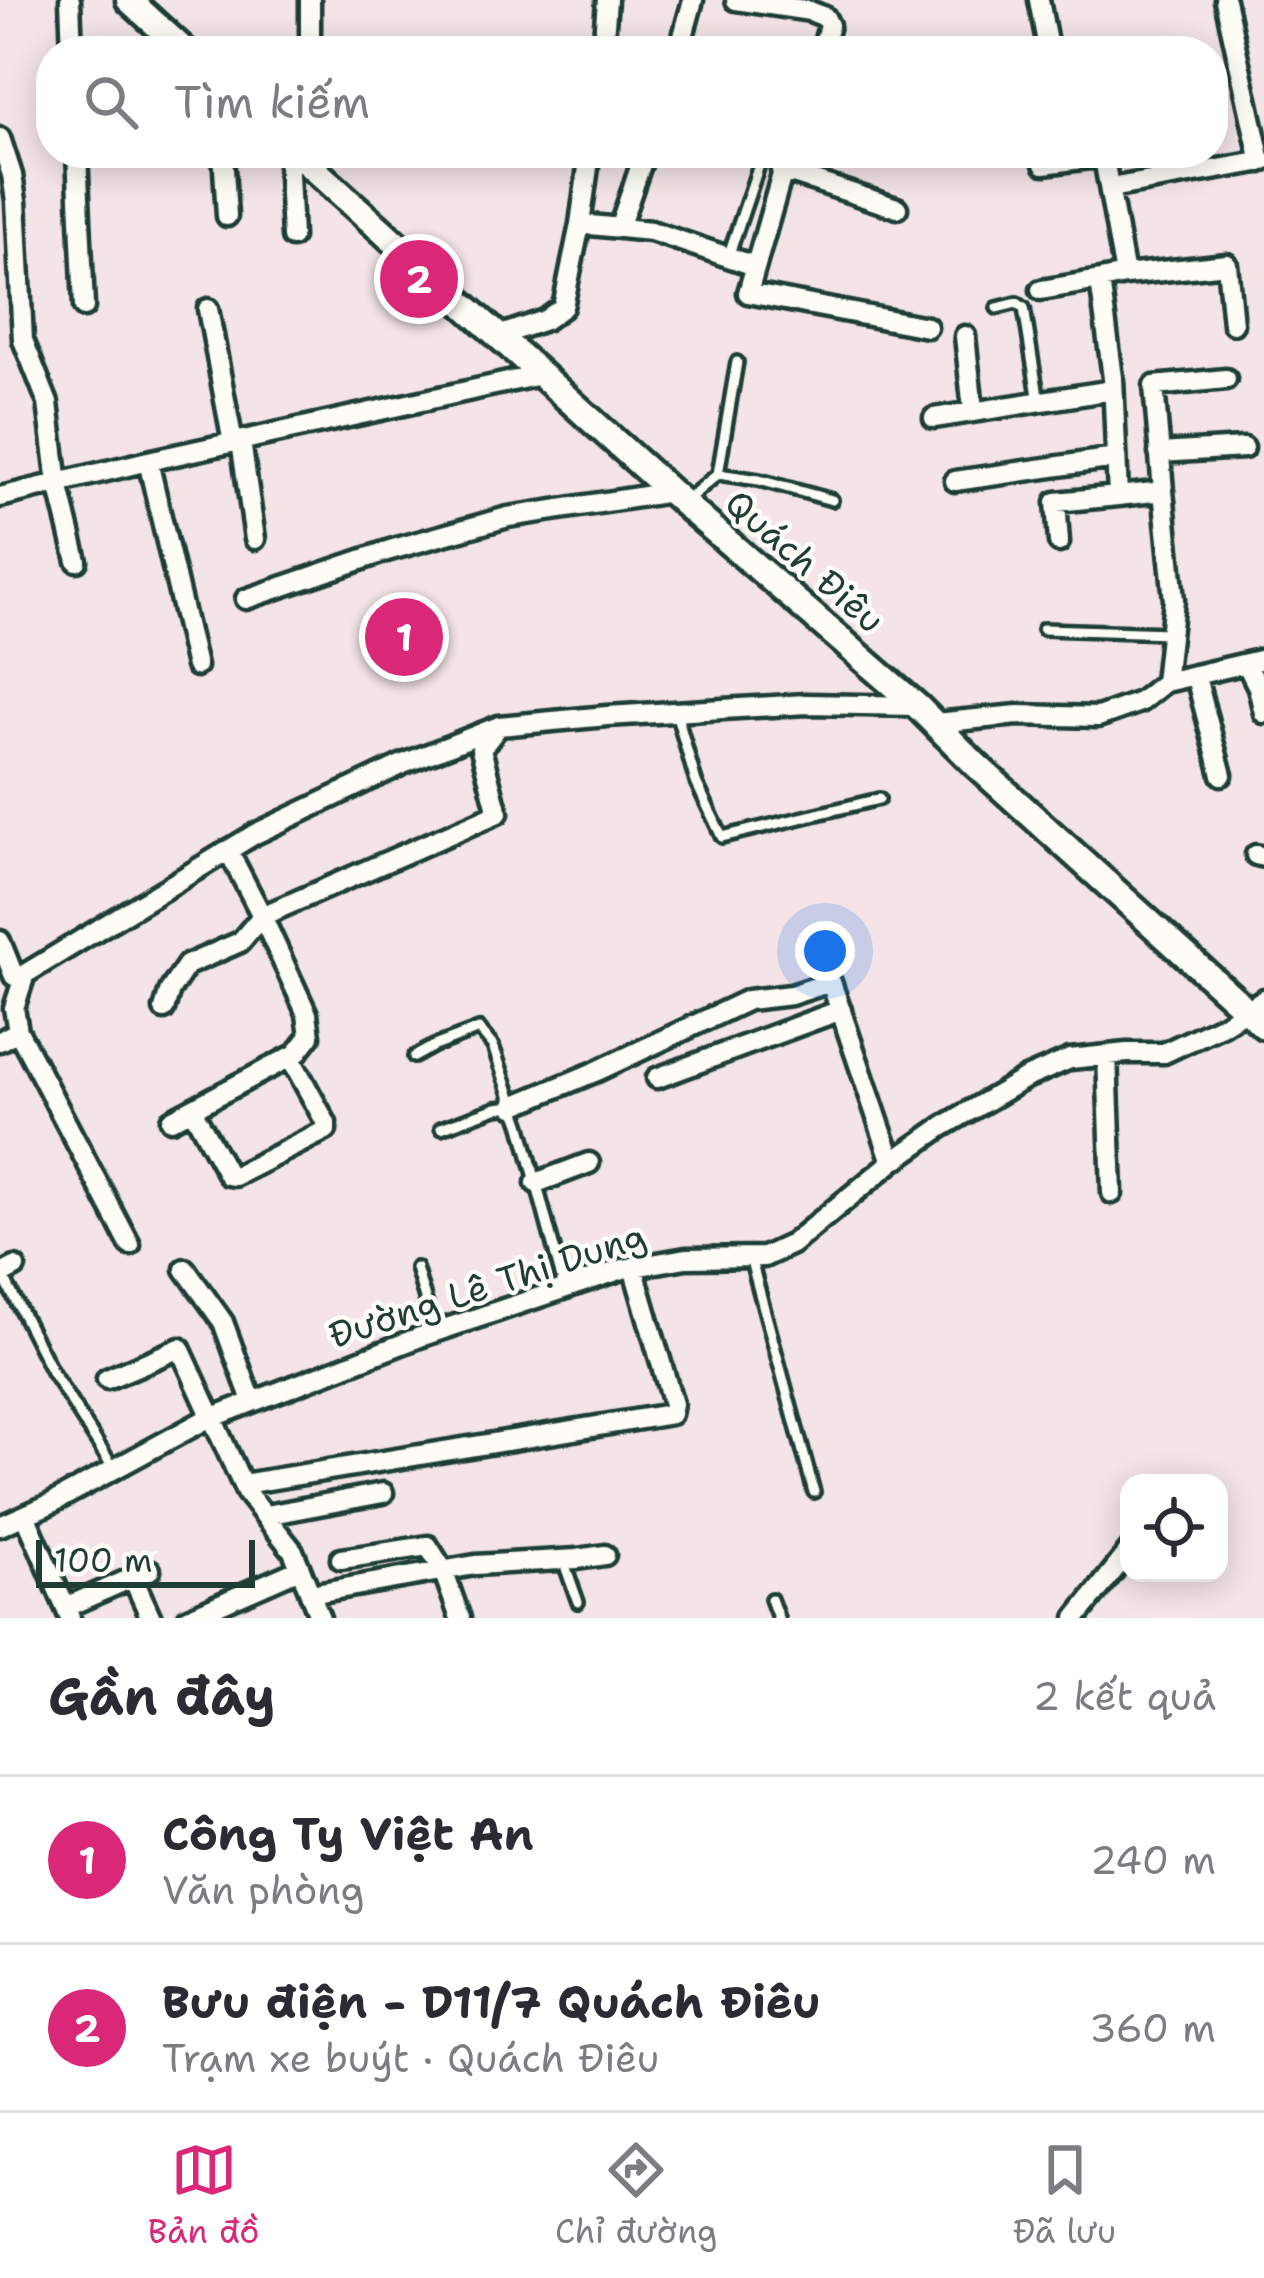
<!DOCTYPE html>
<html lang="vi">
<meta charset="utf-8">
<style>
body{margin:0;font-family:"Shantell Sans",sans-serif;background:#f2f2f3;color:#2b2b33}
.controls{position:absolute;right:36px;bottom:36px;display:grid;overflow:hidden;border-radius:24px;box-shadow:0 6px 30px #0003}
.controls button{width:108px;height:108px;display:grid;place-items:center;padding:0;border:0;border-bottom:3px solid #e1e1e2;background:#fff;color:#2b2b33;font:60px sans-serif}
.scale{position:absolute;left:36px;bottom:30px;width:219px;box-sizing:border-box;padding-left:12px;border:6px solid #1f3d34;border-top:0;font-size:33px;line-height:42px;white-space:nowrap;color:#1f3d34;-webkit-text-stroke:9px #fdfcf7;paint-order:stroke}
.you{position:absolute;left:825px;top:951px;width:42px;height:42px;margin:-30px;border:9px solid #fff;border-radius:50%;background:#1a73e8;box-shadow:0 0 0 18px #1a73e833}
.badge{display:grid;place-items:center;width:78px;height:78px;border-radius:50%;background:#db2777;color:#fff;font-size:39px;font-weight:700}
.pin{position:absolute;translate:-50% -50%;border:6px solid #fff;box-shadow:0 3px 12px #0006}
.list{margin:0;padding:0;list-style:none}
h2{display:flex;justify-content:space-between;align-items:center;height:156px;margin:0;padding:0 48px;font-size:51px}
h2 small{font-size:39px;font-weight:400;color:#7c7c81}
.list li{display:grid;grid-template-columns:78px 1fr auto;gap:36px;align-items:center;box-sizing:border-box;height:168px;padding:0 48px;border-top:3px solid #e1e1e2}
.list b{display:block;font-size:45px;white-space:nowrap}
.list p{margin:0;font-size:39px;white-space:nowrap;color:#7c7c81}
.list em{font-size:39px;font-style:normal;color:#7c7c81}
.icon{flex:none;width:66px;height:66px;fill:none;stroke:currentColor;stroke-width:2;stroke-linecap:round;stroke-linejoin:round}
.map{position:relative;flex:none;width:1264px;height:1618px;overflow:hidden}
.search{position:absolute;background:#fff;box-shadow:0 6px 30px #0003;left:36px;right:36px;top:36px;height:132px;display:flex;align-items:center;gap:30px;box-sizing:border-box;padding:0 42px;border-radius:48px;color:#7c7c81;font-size:45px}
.sheet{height:492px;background:#fff}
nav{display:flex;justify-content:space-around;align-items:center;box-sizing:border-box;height:168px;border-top:3px solid #e1e1e2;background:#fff;font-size:33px;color:#7c7c81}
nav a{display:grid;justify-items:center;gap:6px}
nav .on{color:#db2777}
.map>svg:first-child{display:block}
</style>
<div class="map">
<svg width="1264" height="1618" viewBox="0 0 1264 1618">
<rect width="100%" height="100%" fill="#f4e4e8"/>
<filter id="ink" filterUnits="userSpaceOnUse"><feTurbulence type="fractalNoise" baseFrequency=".00833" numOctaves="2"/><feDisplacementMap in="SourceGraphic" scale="24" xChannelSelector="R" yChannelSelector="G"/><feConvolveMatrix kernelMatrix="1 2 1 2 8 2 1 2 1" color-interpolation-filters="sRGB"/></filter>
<g filter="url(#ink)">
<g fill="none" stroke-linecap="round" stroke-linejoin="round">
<defs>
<path id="service" d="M728 257 760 162
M997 308 1017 303 1024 308 1039 402
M718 474 737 362
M683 503 718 474 759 480 832 500
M1043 629 1170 633
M676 712 696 782 722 837 879 799
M414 1057 434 1046 479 1029 493 1046 521 1126 565 1290
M441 1128 496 1108 513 1106
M750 1257 814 1492
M416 1268 435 1332
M2 1274 52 1372 114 1469
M563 1560 578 1602
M771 1599 778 1618"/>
<path id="minor" d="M70 0 72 51
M736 0 810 11 825 17 829 25 822 51
M1039 0 1048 48
M1225 0 1261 162
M310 51V0
M603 51 607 0
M679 51 693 0
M0 138 12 175 16 201 23 340 48 403 58 484 77 561
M77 153 84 307
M223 153 227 216
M288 153 292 237
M788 153 748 293 927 327
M1103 153 1125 275 1100 280 1113 378 1118 496 1163 491 1174 600 1165 682
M1044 164 1104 156
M781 170 897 208
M1110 188 1264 161
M580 224 651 231 755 266
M619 228 645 153
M1125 275 1227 264 1233 324
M1041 290 1100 280
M208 309 233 443
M498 336 545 320 563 307 580 224 590 153
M965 336 973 410
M934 418 1113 390
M241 441 255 539
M1159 453 1244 448
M148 461 196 666
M955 481 1115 458
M1163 491 1154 386 1226 379
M0 497 148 461 540 375
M1059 542 1056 502 1118 496
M246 599 390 550 508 517 671 492
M1247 665 1258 687 1264 713
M1196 677 1222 775
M935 723 1018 715 1098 717 1140 702 1165 682 1264 659
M1256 855 1264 857
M0 941 14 976
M164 1009 170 990 187 965 240 942 262 916 228 850
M18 1031 130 1245
M0 1041 18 1031 14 1008 25 974 255 834 403 764 499 726 607 716 806 704 917 706
M1107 1055 1112 1193
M657 1078 841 1010
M513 1106 597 1071 748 1000 791 995 831 982 892 1162
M192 1109 228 1175 235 1176 326 1130V1123L290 1057
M171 1120 296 1054 310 1036 307 1014 262 916 498 813 481 749 499 726
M536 1183 589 1163
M185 1269 223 1322 252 1401
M0 1275 15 1267
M107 1379 180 1348 246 1492 293 1551 320 1618
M243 1484 671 1414 673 1404 633 1267
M25 1515 70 1618
M266 1515 383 1493
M0 1526 50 1504 203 1421 420 1337 623 1269 686 1258 764 1257 792 1244 892 1162 942 1127 1026 1078 1070 1059 1127 1053H1164L1223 1025 1264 999
M341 1559 428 1546 443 1570 460 1618
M133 1578 151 1618
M310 1594 475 1565 577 1559 605 1555
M66 1607 150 1570
M188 1618 300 1569
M1076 1618 1129 1551"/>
<path id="secondary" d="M129 0 185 51
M296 153 683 503 917 706 976 765 1264 1026"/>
</defs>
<use href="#service" stroke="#1f3d34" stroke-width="18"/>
<use href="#minor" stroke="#1f3d34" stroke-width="27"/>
<use href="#secondary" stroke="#1f3d34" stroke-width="33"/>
<use href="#service" stroke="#fdfcf7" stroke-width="9"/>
<use href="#minor" stroke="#fdfcf7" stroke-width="18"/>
<use href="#secondary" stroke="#fdfcf7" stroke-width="24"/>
</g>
</g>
<g text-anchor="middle" stroke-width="9" stroke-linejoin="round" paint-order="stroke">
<g font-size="36" fill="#1f3d34" stroke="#fdfcf7">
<text transform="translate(805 561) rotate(41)" y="13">Quách Điêu</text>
<text transform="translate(487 1285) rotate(-18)" y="13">Đường Lê Thị Dung</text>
</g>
</g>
</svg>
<div class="controls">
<button><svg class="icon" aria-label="locate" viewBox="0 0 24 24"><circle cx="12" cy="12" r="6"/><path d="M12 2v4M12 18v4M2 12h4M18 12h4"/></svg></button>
</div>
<div class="scale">100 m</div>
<div class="you"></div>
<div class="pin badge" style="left:404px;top:637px">1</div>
<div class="pin badge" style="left:419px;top:279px">2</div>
<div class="search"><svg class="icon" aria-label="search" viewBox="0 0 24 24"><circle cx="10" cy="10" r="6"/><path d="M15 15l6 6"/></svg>Tìm kiếm</div>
</div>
<section class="sheet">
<h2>Gần đây<small>2 kết quả</small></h2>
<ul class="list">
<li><span class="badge">1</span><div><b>Công Ty Việt An</b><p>Văn phòng</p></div><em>240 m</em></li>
<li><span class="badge">2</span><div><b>Bưu điện - D11/7 Quách Điêu</b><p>Trạm xe buýt · Quách Điêu</p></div><em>360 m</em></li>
</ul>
</section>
<nav>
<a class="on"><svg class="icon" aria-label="map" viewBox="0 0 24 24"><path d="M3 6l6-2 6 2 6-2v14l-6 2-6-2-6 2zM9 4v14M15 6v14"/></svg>Bản đồ</a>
<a><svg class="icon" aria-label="directions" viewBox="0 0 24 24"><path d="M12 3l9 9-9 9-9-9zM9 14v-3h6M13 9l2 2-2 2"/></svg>Chỉ đường</a>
<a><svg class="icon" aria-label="saved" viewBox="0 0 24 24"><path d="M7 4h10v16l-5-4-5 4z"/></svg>Đã lưu</a>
</nav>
